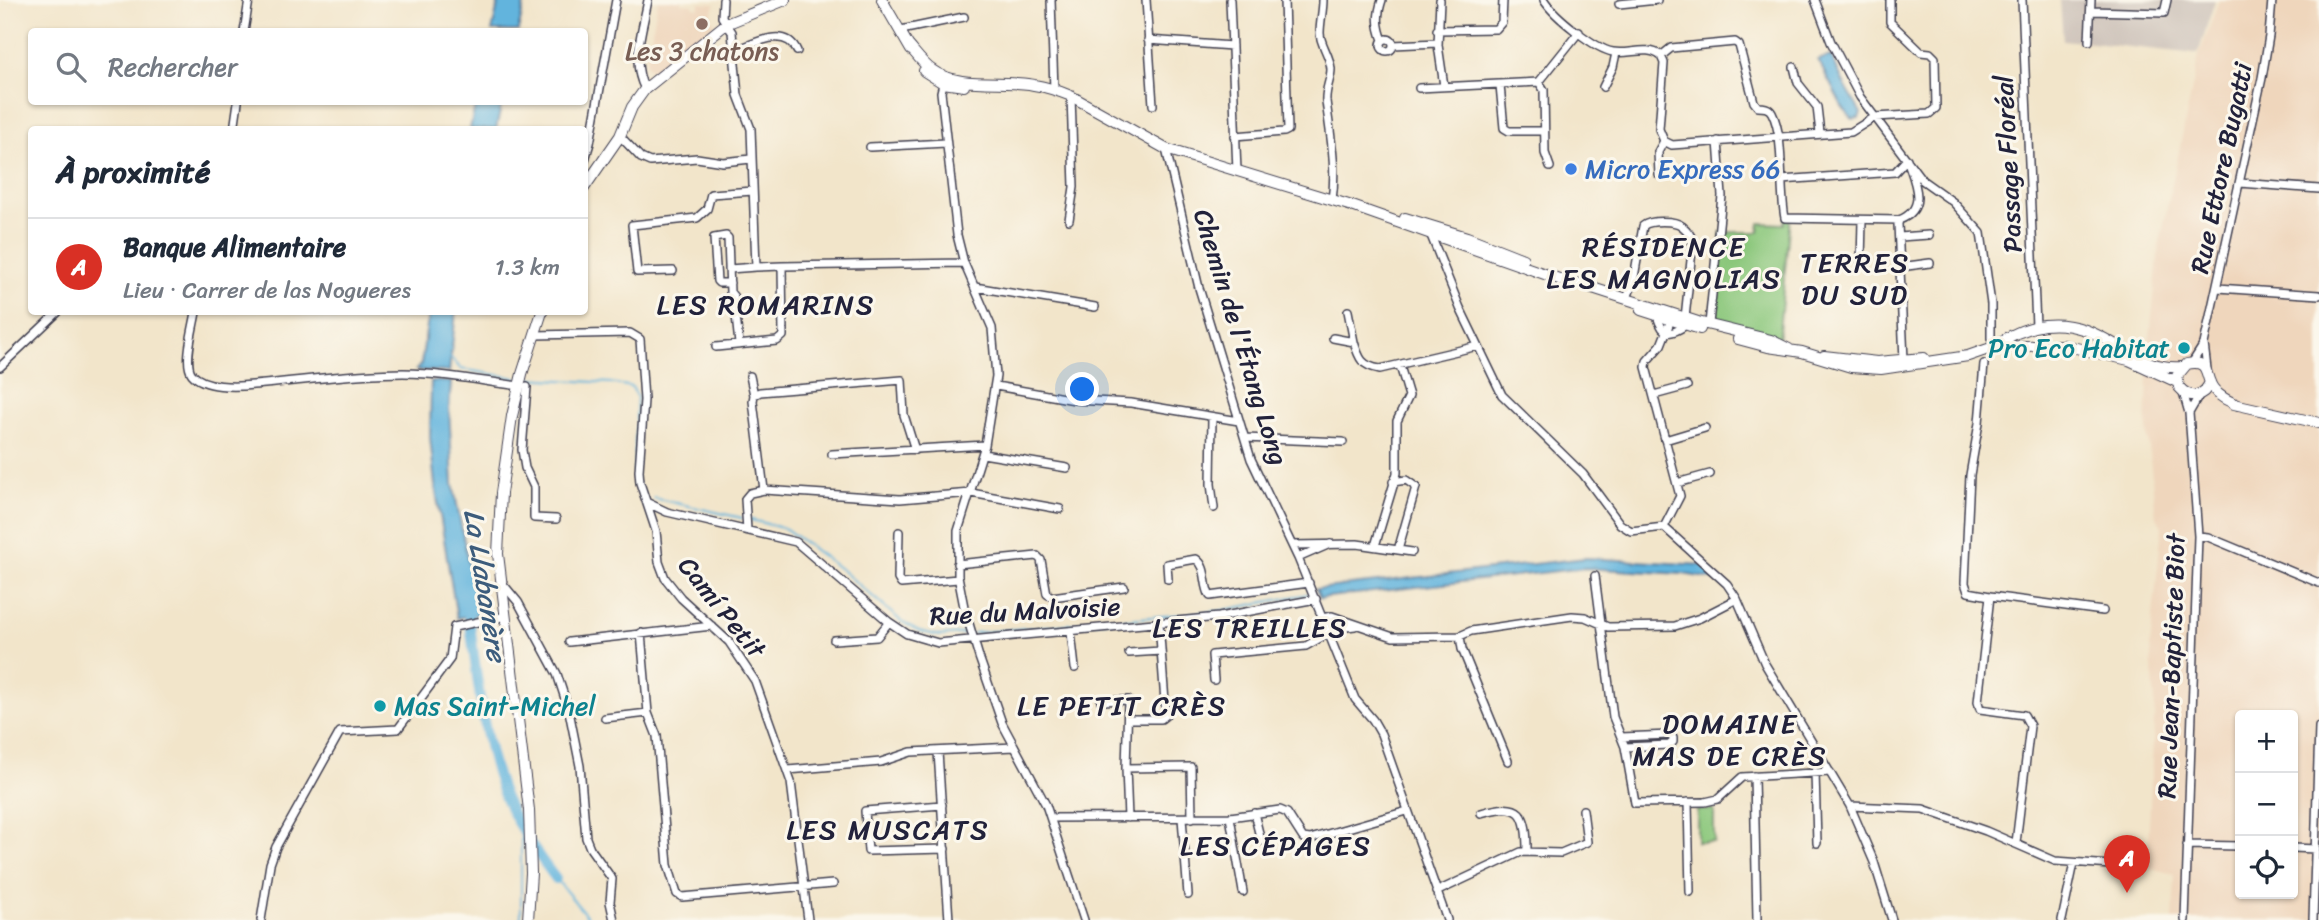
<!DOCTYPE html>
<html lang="fr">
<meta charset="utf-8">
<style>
body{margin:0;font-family:Sriracha,sans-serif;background:#f6f6f7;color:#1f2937}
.controls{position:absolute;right:21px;bottom:21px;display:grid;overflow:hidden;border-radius:7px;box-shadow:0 2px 5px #0004}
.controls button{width:63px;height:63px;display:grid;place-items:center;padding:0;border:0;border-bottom:2px solid #e0e1e3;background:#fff;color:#1f2937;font:35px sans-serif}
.you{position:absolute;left:1083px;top:390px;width:24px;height:24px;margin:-18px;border:5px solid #fff;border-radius:50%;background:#1a73e8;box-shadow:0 0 0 10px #1a73e833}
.badge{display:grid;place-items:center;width:46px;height:46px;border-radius:50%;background:#d93025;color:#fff;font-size:23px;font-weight:700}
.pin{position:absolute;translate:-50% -58px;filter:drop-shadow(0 2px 4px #0008)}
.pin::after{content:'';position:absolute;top:37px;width:24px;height:21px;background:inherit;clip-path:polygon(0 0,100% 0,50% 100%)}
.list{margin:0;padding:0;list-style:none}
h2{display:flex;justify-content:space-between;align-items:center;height:91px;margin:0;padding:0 28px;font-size:30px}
h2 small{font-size:23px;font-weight:400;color:#747a83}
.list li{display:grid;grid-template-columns:46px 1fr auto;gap:21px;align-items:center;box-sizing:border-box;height:98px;padding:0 28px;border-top:2px solid #e0e1e3}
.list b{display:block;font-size:26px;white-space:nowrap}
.list p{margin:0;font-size:23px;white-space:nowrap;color:#747a83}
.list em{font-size:23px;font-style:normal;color:#747a83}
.icon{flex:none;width:38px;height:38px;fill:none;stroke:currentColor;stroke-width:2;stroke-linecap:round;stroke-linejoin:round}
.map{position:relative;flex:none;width:2319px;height:920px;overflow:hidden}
.search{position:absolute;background:#fff;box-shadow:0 2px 5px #0004;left:28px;top:28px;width:560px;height:77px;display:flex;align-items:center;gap:18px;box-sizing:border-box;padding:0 24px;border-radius:7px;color:#747a83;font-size:26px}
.panel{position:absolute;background:#fff;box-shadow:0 2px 5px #0004;left:28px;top:126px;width:560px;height:189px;border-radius:7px}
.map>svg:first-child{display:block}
</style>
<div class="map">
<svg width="2319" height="920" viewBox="0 0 2319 920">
<rect width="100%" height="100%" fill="#fbf7ec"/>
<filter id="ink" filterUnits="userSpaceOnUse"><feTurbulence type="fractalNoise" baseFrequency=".0143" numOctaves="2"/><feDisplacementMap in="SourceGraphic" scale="14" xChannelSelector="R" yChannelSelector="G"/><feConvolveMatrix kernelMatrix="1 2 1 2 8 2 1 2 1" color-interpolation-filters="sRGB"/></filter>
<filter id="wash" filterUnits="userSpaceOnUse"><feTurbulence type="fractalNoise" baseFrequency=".00686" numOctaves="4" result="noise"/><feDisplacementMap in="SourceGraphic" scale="28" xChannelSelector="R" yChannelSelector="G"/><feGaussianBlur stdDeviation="1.57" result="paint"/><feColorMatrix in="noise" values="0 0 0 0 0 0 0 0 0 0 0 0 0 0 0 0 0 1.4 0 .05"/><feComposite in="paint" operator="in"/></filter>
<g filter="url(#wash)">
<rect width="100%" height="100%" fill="#f2e5ca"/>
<path fill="#efd6bc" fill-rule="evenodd" d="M658 0H681V3L692 4 694 7 698 8 700 3 715 4 710 20 715 21 713 26 656 71 649 69 646 64Z
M2219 0H2319V920H2173L2175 874 2147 868 2155 700 2150 646 2162 526 2156 517 2146 418 2150 337 2159 247 2199 55ZM2240 715H2293V894H2240Z"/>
<path fill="#cdc2b9" d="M2060 0H2215L2198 54 2063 40Z"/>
<path fill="#8bc77c" stroke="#56745c" stroke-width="2" d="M1785 217H1790L1778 342 1777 338 1713 320 1721 232H1759L1760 223 1784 224Z
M1697 810H1714V842H1697Z"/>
<path fill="#62b4dd" stroke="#426b8c" stroke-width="2" d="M499 0H525L518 31H492Z
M1831 56 1843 82 1861 113 1859 118 1852 119 1842 106 1818 60Z
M476 102H502L496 129H470Z
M429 312H456L449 372 416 370 421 364Z
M431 381 451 382 449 408 453 484 478 614 457 618 435 485 430 437Z
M1586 558 1703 565 1719 580 1683 574 1584 568 1320 598 1316 589Z"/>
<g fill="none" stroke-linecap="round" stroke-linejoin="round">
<path stroke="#62b4dd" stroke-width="2" d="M450 357 461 369 516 378
M527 378 611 383 632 387 637 397 634 476 640 494
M654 498 742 518
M748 519 786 529 843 571 901 621 919 631 940 636 968 633
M973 633 1219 611 1308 594
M556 879 590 920
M521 920V829"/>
<path stroke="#62b4dd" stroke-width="10" d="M467 603C476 663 481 731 501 788 513 821 535 851 556 879"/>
</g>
</g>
<g filter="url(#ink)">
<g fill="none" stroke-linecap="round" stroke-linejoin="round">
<defs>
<path id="minor" d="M723 0 722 17 732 32 738 95 751 129 756 267 729 269
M1051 0 1054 90
M1146 0 1153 105
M1230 0 1237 171
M1323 0C1323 11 1320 22 1320 33 1320 44 1330 55 1331 69 1331 80 1325 89 1326 101 1330 133 1337 167 1332 200
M1382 0C1377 15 1377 25 1383 40
M1440 0 1438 45 1444 86
M1544 0C1554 16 1595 49 1613 52 1630 55 1647 45 1661 56L1671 48 1735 42 1739 45 1754 102 1758 107C1763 107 1769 107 1772 113 1785 138 1779 188 1785 218L1899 220
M1815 0 1831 42 1860 97 1922 180 1953 202 1981 233 1991 304V338L1994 347
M2022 0 2036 326
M1619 4 1657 0
M2091 11 2164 13 2167 0
M901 30 964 17
M1437 30 1496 29 1502 22 1503 0
M244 32 249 0
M1381 45a6 6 0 1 1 12 0a6 6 0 1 1-12 0Z
M1148 40 1232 46
M2089 41 2091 0
M1393 45 1438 43
M734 51C753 44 786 25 797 51
M1661 56 1664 63 1659 129 1664 141 1672 145 1851 132 1875 117 1929 114 1936 108 1935 58 1930 53 1921 52 1890 22V0
M1794 67 1798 83 1817 107 1820 133
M944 80 941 92 957 235 964 263 992 328 996 376 985 445 958 531V576L964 607 979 657 1002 723 1046 805 1084 920
M1500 85 1504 128 1509 131H1544
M1603 87 1613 67 1616 53
M1419 88 1539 82
M645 89C630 62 643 29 648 0
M234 130 238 102
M620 136 641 158 650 162 697 158 723 162 751 159
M1235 136 1284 132 1288 130 1284 0
M870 147 946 143
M1166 149 1199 288 1251 459 1298 558 1355 699 1373 720 1381 734 1447 920
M584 163 590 143 616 0
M1550 167 1545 153 1544 90 1539 82 1579 32
M1659 175 1658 152 1664 141
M1781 180 1895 172 1907 159C1914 181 1929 209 1899 220L1898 224 1904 360
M2240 183 2319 189
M1069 220 1074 187 1071 96
M1430 233 1460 308 1502 395 1583 474 1620 524 1631 531 1664 527 1727 584 1737 599 1765 664 1850 806 1874 862 1892 920
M1899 237 1929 235
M1861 263 1862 220
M782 266 964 263
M1900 267 1930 263
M673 271 637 272 632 225 697 218 707 209 711 194 753 191
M730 283H719L717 281 714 238 726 236 728 238 730 292 734 297 739 344
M975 287 1095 307
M2218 288 2319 295
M1627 298 1633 283 1643 226C1650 220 1675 220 1682 226 1687 230 1691 236 1693 241L1685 318
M1348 311 1354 342
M196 312C194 326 183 363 192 374 204 388 236 387 253 385 302 381 353 373 403 373 442 373 481 381 520 386
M1657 316C1663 335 1669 337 1686 325
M1709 324 1722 196 1718 141
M535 335 630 333 640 339 644 400 639 471 640 483 656 531 659 562 665 578 681 598 729 642 755 681 791 782 808 920
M1333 338 1354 342C1359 359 1362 366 1380 369L1478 346
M2204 344 2262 78 2269 36 2272 0
M716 347 777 341 783 336 782 266 756 267
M2192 363 2204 344 2207 369
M1984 364 1979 423 1970 475 1965 583 1968 592 1990 596 1978 702 1980 709 2024 715 2030 726 2016 843
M0 367 58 312
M750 376 754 395 753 401 764 490
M996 386 1075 400 1131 403 1239 421
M527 387 522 450 525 468 534 487V518L556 519
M2183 392 2189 413 2200 394
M754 395 760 392 902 380 904 415 915 450
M1654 395 1687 386
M1212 417 1211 484 1214 508
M1245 438 1343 442
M1665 440 1705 428
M832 454 985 445
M983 454 1067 468
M1393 482 1406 480 1416 487 1398 550
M1677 483 1710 474
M648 503 667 512 796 542 889 622 907 634 938 643 1219 617 1316 599
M1664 527 1680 496 1646 367 1647 361 1661 345 1672 317
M747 530 745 499 750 493 764 490 900 499 971 493 1060 509
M899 532 898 579 901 584 958 579
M2198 536 2208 537 2319 583
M1292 545 1357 544 1412 552
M1375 546 1397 473V421L1409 396 1400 366
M1298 558 1330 544
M957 564 1037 556 1041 560 1047 594 1052 597 1124 587
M1595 576 1613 717 1625 747 1635 803 1705 802 1718 799 1742 777 1830 772
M1168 579 1167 564 1196 559C1208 567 1203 584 1210 596L1309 583
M503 584 518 602 557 674 569 711 580 766 586 838 590 848 612 879 610 902 614 920
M1990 596 2103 611
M1322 618 1332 616 1393 637 1460 636 1471 631 1572 616 1585 617 1608 627 1675 626 1700 618 1737 599
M1071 632 1075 668
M641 633 648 713 657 736 668 865 677 894 682 897 833 884
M1460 636 1462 649 1508 761
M834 640 877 637 889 622
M569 642 712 626
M1129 653 1161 651
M1214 680 1212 655 1306 646 1338 628 1355 626
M1101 701 1128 700 1126 768
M605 718 648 713
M1129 719H1161L1166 715 1159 623
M1621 737 1670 735 1673 738V742L1669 745 1625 747
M938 752 949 920
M788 770 881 762 911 752 1014 747
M1815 772 1817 843
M1754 776 1757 920
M1688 802 1690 892
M942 805 865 811 868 851 945 849
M1850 806 1923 809 1986 831 2055 861 2112 865
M1254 813 1260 837 1263 841 1273 839
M1481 813C1522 801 1527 813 1527 851
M1230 817 1243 892
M1051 818 1230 817 1280 810 1287 813 1303 838 1310 839 1407 811
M1128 818 1126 768 1191 767 1192 818
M1182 818 1188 895
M2187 845 2240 846
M2293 848 2316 849
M1436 892 1521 852 1561 853 1587 842 1583 810
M261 920 270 864 276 847 340 732 398 729 450 659 454 627 506 616
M2062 920 2074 863
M2185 920 2198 536 2189 413
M2313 920 2319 727"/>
<path id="secondary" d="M882 0 911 50
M909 46C916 54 923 64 932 70 957 89 1004 79 1034 85 1047 87 1059 91 1071 96L1166 149 1352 206 1559 279 1577 283 1698 322 1771 340 1789 349
M924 71 943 83 964 86
M584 188 620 136 632 107 645 89 726 24 785 0
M1405 218 1467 237 1523 259
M1641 310 1700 329
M1738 339 1768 347 1802 352 1851 367 1881 369 1968 356 1994 347 2063 345 2129 360 2177 382
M1994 347C2009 335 2024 328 2044 325 2104 318 2131 372 2182 367
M1824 356 1877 362 1924 358
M2210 382C2204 397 2190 400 2179 387L2177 376 2187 364C2211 359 2204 376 2213 388 2219 397 2229 401 2238 405
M2234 404 2319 423
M528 920 531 873 529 810 498 554 501 493 512 416 522 374 542 312"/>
</defs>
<use href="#minor" stroke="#413f50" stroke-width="10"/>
<use href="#secondary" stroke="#413f50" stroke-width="12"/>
<use href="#minor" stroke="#fff" stroke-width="7"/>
<use href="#secondary" stroke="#fff" stroke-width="10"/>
</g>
</g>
<circle fill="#8d6e63" stroke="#fbf7ec" stroke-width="2.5" cx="702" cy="24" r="7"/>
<circle fill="#3f7fe0" stroke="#fbf7ec" stroke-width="2.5" cx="1571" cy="169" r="7"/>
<g fill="#0f9aa8" stroke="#fbf7ec" stroke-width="2.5">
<circle cx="2184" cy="348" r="7"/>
<circle cx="380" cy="706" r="7"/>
</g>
<g text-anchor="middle" stroke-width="6" stroke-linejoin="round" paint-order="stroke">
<g font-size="26" fill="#785e54" stroke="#fbf7ec">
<text x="702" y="60">Les 3 chatons</text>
</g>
<g font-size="26" fill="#22223b" stroke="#fbf7ec">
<text transform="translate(2008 164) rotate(-93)" y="9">Passage Floréal</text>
<text transform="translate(2221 168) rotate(-78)" y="9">Rue Ettore Bugatti</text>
<text transform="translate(1241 337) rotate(73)" y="9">Chemin de l'Étang Long</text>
<text transform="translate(722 607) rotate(51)" y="9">Camí Petit</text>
<text transform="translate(1025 611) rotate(-3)" y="9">Rue du Malvoisie</text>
<text transform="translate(2171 666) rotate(-88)" y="9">Rue Jean-Baptiste Biot</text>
</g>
<g font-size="26" fill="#366cbe" stroke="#fbf7ec" text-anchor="start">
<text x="1585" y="178">Micro Express 66</text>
</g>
<g font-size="26" fill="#0d838f" stroke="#fbf7ec" text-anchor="end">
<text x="2170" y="357">Pro Eco Habitat</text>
<text x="394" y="715" text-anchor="start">Mas Saint-Michel</text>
</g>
<g font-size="28" letter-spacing="2" fill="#22223b" stroke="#fbf7ec">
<text x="1664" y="256">RÉSIDENCE<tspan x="1664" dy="32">LES MAGNOLIAS</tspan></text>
<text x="1855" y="272">TERRES<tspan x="1855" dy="32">DU SUD</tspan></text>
<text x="766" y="314">LES ROMARINS</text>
<text x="1250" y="637">LES TREILLES</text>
<text x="1122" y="715">LE PETIT CRÈS</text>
<text x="1730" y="733">DOMAINE<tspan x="1730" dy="32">MAS DE CRÈS</tspan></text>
<text x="888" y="839">LES MUSCATS</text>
<text x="1276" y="855">LES CÉPAGES</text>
</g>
<g font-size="28" font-style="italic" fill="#3c5c7c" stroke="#fbf7ec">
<text transform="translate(486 585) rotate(81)" y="10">La Llabanère</text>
</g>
</g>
</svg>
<div class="controls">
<button>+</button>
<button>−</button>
<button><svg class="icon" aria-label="locate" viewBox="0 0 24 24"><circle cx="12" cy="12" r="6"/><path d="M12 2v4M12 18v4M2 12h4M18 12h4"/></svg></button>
</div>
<div class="you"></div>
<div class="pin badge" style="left:2127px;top:893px">A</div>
<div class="search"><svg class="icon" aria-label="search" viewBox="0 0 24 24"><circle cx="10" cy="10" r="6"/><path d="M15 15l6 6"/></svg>Rechercher</div>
<section class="panel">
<h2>À proximité<small></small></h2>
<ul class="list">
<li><span class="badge">A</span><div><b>Banque Alimentaire</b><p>Lieu · Carrer de las Nogueres</p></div><em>1.3 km</em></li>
</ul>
</section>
</div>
